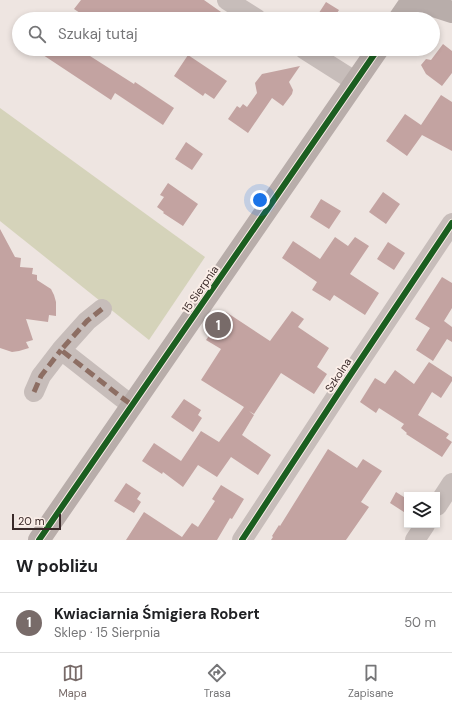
<!DOCTYPE html>
<html lang="pl">
<meta charset="utf-8">
<style>
body{margin:0;font-family:"DM Sans",sans-serif;background:#f6f6f6;color:#202124}
.controls{position:absolute;right:12px;bottom:12px;display:grid;overflow:hidden;border-radius:0px;box-shadow:0 2px 6px #0003}
.controls button{width:36px;height:36px;display:grid;place-items:center;padding:0;border:0;border-bottom:1px solid #e0e0e0;background:#fff;color:#202124;font:20px sans-serif}
.scale{position:absolute;left:12px;bottom:10px;width:49px;box-sizing:border-box;padding-left:4px;border:2px solid #392928;border-top:0;font-size:11px;line-height:14px;white-space:nowrap;color:#392928;-webkit-text-stroke:3px #fbeee8;paint-order:stroke}
.you{position:absolute;left:260px;top:200px;width:14px;height:14px;margin:-10px;border:3px solid #fff;border-radius:50%;background:#1a73e8;box-shadow:0 0 0 6px #1a73e833}
.badge{display:grid;place-items:center;width:26px;height:26px;border-radius:50%;background:#786b69;color:#fff;font-size:13px;font-weight:700}
.pin{position:absolute;translate:-50% -50%;border:2px solid #fff;box-shadow:0 1px 4px #0006}
.list{margin:0;padding:0;list-style:none}
h2{display:flex;justify-content:space-between;align-items:center;height:52px;margin:0;padding:0 16px;font-size:17px}
h2 small{font-size:13px;font-weight:400;color:#757577}
.list li{display:grid;grid-template-columns:26px 1fr auto;gap:12px;align-items:center;box-sizing:border-box;height:60px;padding:0 16px;border-top:1px solid #e0e0e0}
.list b{display:block;font-size:15px;white-space:nowrap}
.list p{margin:0;font-size:13px;white-space:nowrap;color:#757577}
.list em{font-size:13px;font-style:normal;color:#757577}
.icon{flex:none;width:22px;height:22px;fill:none;stroke:currentColor;stroke-width:2;stroke-linecap:round;stroke-linejoin:round}
.map{position:relative;flex:none;width:452px;height:540px;overflow:hidden}
.search{position:absolute;background:#fff;box-shadow:0 2px 6px #0003;left:12px;right:12px;top:12px;height:44px;display:flex;align-items:center;gap:10px;box-sizing:border-box;padding:0 14px;border-radius:22px;color:#757577;font-size:15px}
.sheet{height:112px;background:#fff}
nav{display:flex;justify-content:space-around;align-items:center;box-sizing:border-box;height:56px;border-top:1px solid #e0e0e0;background:#fff;font-size:11px;color:#757577}
nav a{display:grid;justify-items:center;gap:2px}
nav .on{color:#786b69}
.map>svg:first-child{display:block}
</style>
<div class="map">
<svg width="452" height="540" viewBox="0 0 452 540">
<rect width="100%" height="100%" fill="#eee5e1"/>
<path fill="#d5d3ba" d="M0 108 205 257 149 340 0 221Z"/>
<path fill="#c3a3a1" d="M81 0H204L231 19H89L74 9Z
M326 2 339 10 333 19H315Z
M443 44 452 51V73L442 86 426 74 421 65 426 59 431 60Z
M34 49H79L134 84 135 82 174 108 163 125 115 93 111 100Z
M188 55 227 81 214 99 205 93 203 96 174 76Z
M300 66 289 82 293 90 292 94 283 106 272 98 248 133 228 119 237 106 240 108 243 104 247 107 257 93 255 83 262 74Z
M441 95 452 102V151L422 135 407 156 386 141 405 114 421 125Z
M186 142 203 154 192 170 175 159Z
M168 183 198 204 183 226 163 213 164 212 157 207 164 197 160 195Z
M383 192 400 204 386 224 369 212Z
M321 199 341 211 329 229 310 217Z
M0 229 15 257 21 258 20 267 33 268 32 274 37 275V280L51 289 54 295 56 302V316L49 315 48 322 26 319 33 340 26 342 29 348 19 351 12 352 0 348Z
M335 237 348 246 355 237 369 246 350 274 379 293 365 315 334 295 330 301 312 290 317 282 282 258 293 241 320 259Z
M388 242 405 253 394 270 377 259Z
M442 277 452 283V308L444 321 452 327V342L447 339 433 361 416 350 430 328 415 319Z
M292 311 304 319 298 327 329 348 317 367 327 374 314 394 281 373 254 414 249 411 254 415 242 435 271 455 258 475 231 457 217 477 198 465 183 487 163 472 162 474 142 461 154 443 181 461 201 431 219 442 244 407 201 380 221 349 206 340 226 312 270 341Z
M429 362 452 377V381L441 398 432 392 418 415 449 434 446 438 452 442 442 457 406 434 407 433 401 428 404 424 379 408 376 413 360 402 375 378 385 384 395 370 414 384Z
M184 399 201 410 198 415 202 418 193 432 171 417Z
M328 449 357 468 363 459 382 471 361 502 369 507 346 540H271L273 537 272 536 279 525 280 526Z
M126 483 141 493 137 499 141 502 134 513 114 501Z
M221 485 244 499 232 519 230 518 217 540H126L144 512 182 537 192 523 198 527 215 501 212 499Z
M396 492 407 499V514L390 503Z"/>
<g fill="none" stroke-linecap="round" stroke-linejoin="round">
<path stroke="#c7bdba" stroke-width="20" d="M227 0 257 19
M304 49 356 82
M102 309 87 321 61 350 121 397 132 405
M34 392 41 376 61 350
M437 506 452 483
M242 540 349 377 452 223
M415 540 425 525"/>
<path stroke="#b8adaa" stroke-width="22" d="M415 0 452 12
M399 19 412 0
M39 540 378 49"/>
<path stroke="#8d6e63" stroke-width="5" stroke-dasharray="10 5" stroke-linecap="butt" d="M102 309 87 321 61 350 121 397 132 405
M34 392 41 376 61 350"/>
<defs>
<path id="cycleway" d="M39 540 378 49
M242 540 349 377 452 223"/>
</defs>
<use href="#cycleway" stroke="#fbeee8" stroke-width="8"/>
<use href="#cycleway" stroke="#1b5e20" stroke-width="6"/>
</g>
<g text-anchor="middle" stroke-width="4" stroke-linejoin="round" paint-order="stroke">
<g font-size="11" fill="#392928" stroke="#fbeee8">
<text transform="translate(200 289) rotate(-55)" y="4">15 Sierpnia</text>
<text transform="translate(338 375) rotate(-57)" y="4">Szkolna</text>
</g>
</g>
</svg>
<div class="controls">
<button><svg class="icon" aria-label="layers" viewBox="0 0 24 24"><path d="M12 4l9 5-9 5-9-5zM3 14l9 5 9-5"/></svg></button>
</div>
<div class="scale">20 m</div>
<div class="you"></div>
<div class="pin badge" style="left:218px;top:325px">1</div>
<div class="search"><svg class="icon" aria-label="search" viewBox="0 0 24 24"><circle cx="10" cy="10" r="6"/><path d="M15 15l6 6"/></svg>Szukaj tutaj</div>
</div>
<section class="sheet">
<h2>W pobliżu<small></small></h2>
<ul class="list">
<li><span class="badge">1</span><div><b>Kwiaciarnia Śmigiera Robert</b><p>Sklep · 15 Sierpnia</p></div><em>50 m</em></li>
</ul>
</section>
<nav>
<a class="on"><svg class="icon" aria-label="map" viewBox="0 0 24 24"><path d="M3 6l6-2 6 2 6-2v14l-6 2-6-2-6 2zM9 4v14M15 6v14"/></svg>Mapa</a>
<a><svg class="icon" aria-label="directions" viewBox="0 0 24 24"><path d="M12 3l9 9-9 9-9-9zM9 14v-3h6M13 9l2 2-2 2"/></svg>Trasa</a>
<a><svg class="icon" aria-label="saved" viewBox="0 0 24 24"><path d="M7 4h10v16l-5-4-5 4z"/></svg>Zapisane</a>
</nav>
